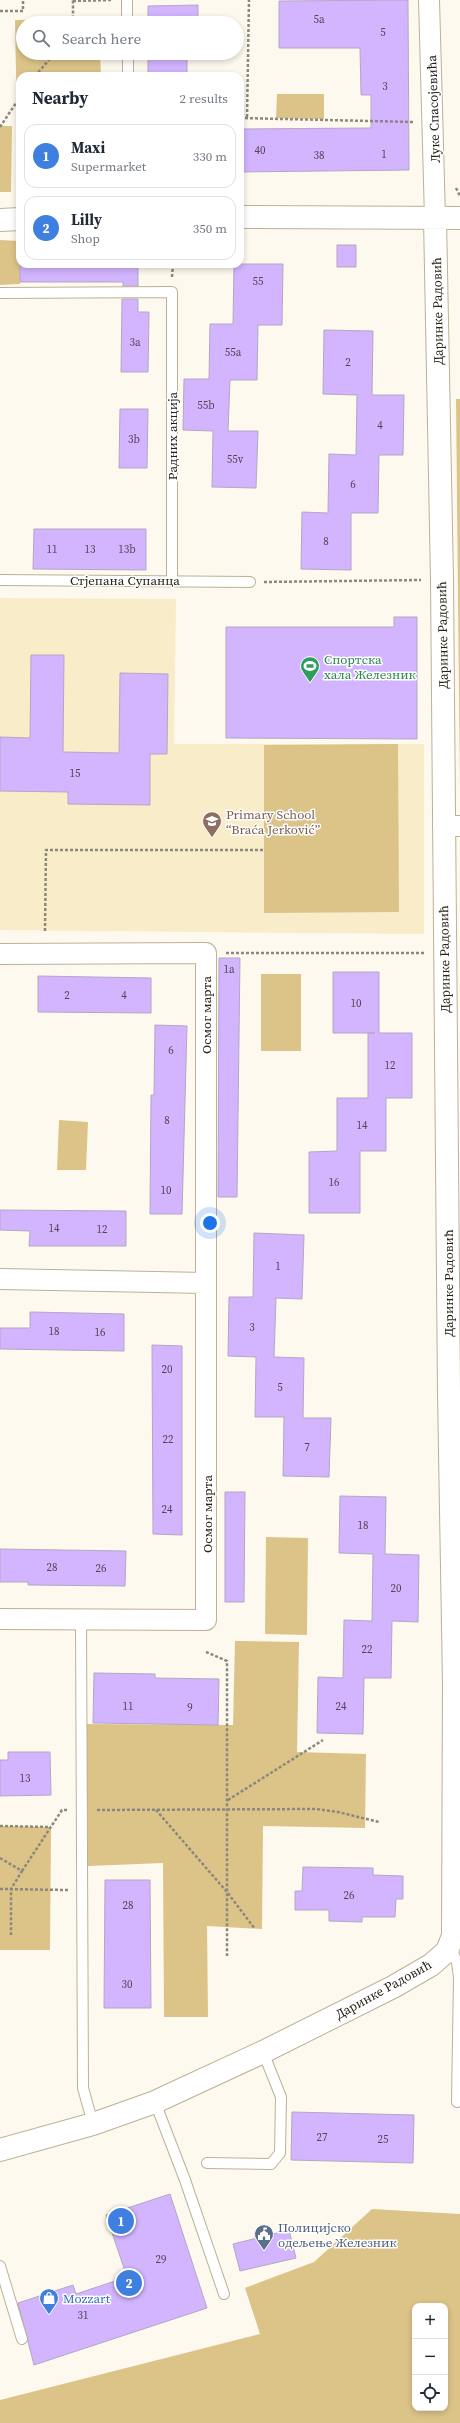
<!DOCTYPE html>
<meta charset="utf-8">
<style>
body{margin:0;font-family:"Source Serif 4",serif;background:#f2f2f3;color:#1f2937}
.controls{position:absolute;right:12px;bottom:12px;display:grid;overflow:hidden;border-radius:8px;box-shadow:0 2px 6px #0003}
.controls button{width:36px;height:36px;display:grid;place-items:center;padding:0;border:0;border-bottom:1px solid #e0e1e3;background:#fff;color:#1f2937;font:20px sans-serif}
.you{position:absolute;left:210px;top:1223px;width:14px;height:14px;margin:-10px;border:3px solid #fff;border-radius:50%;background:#1a73e8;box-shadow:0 0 0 6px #1a73e833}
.badge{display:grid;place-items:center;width:26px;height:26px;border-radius:50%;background:#d93025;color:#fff;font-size:13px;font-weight:700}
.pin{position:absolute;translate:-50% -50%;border:2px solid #fff;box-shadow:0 1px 4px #0006}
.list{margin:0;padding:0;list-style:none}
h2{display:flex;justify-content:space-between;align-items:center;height:52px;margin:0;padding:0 16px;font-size:17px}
h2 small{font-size:13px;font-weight:400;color:#747a83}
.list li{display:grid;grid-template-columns:26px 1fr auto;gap:12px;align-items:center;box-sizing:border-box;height:64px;margin:0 8px 8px;padding:0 8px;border:1px solid #e0e1e3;border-radius:12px}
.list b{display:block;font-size:15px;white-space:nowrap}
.list p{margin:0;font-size:13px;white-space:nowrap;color:#747a83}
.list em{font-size:13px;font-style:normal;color:#747a83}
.icon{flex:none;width:22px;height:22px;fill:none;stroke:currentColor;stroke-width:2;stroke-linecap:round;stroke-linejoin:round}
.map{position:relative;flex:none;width:460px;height:2423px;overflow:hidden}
.search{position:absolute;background:#fff;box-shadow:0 2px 6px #0003;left:16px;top:16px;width:228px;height:44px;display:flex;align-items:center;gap:10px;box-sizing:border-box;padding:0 14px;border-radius:22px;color:#747a83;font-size:15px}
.panel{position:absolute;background:#fff;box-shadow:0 2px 6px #0003;left:16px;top:72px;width:228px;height:196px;border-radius:12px}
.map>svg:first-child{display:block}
</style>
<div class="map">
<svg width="460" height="2423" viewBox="0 0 460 2423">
<rect width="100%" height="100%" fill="#fef9ee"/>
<path fill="#f9ecc8" d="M0 598 176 599 174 744H424V934L0 930Z"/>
<path fill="#dcc489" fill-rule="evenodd" d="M99 19V23H23V53H100L101 76H20V124H17L15 20Z
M277 94H324V119L276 118Z
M0 126H12L11 192H0Z
M0 240 20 241V284L0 285Z
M456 399H460V791Z
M398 744 399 912 264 913V745Z
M261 974H301V1051H261Z
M59 1120 88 1122 86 1170H57Z
M266 1537 308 1538 307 1635 265 1634Z
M235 1641 299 1642 297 1752 366 1754 365 1828 263 1826 262 1929 207 1926 208 2017H164L163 1863 88 1866 86 1724 233 1725Z
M0 1826 51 1827 50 1950H0Z
M372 2209 460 2214V2423H0V2400L260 2334 245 2288 314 2262ZM415 2306H445V2408H415Z"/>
<path fill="#d2b4ff" stroke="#b2a8c2" d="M408 0 409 170 240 172V129L371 128V95H361L360 48H279V1Z
M198 5V23H148V6Z
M148 53H187V76H148Z
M337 245H356V267H337Z
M20 264H138V286H123V282H20Z
M234 264H283L282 325H258L257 380H230L228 431H258L256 488 212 487 213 431 183 430 184 379H209L210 324H233Z
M122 299H138V312H149L148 372H121Z
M324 330 373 331 372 395H404L403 455H379L378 513H351V570L301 569 302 512 328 513 329 454 356 455 357 395 323 394Z
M120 409H148L147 468H119Z
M34 529H146V570L33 569Z
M394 617H417V739L226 738V627H394Z
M31 655H64L63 752 119 753 120 673 168 674 167 754H150V805L68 804V792L0 791V737L30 738Z
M219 958H240L237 1197H218Z
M333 972H379V1033H412V1098H386V1151H360V1213H309V1152L337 1151V1098H368V1033H375H333Z
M38 976 151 978V1013L38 1012Z
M155 1025 187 1026 182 1214H150L151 1095H154Z
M0 1210 126 1211V1246H29L30 1231 0 1230Z
M254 1233 304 1235 302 1299 276 1298 274 1357 304 1358 303 1418H331L329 1477 283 1476 284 1417H255L256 1357 228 1356 229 1297H253Z
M30 1312 124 1314V1351L0 1349V1328H30Z
M152 1345 182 1346V1535L153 1534Z
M225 1492H245L244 1602H225Z
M340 1496 386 1497 385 1554 419 1555 418 1622 392 1621 391 1678H364L363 1734 317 1733 318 1677 343 1678 344 1620 372 1621 373 1554 339 1553Z
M0 1549 126 1551 125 1586 28 1585V1582H0Z
M94 1673 155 1674V1678L219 1679 218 1725 93 1723Z
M8 1752H50L51 1795 0 1796V1760H8Z
M303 1867 373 1868V1875L403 1876V1899H396L395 1917H362V1922L329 1921V1910H295V1891H302Z
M105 1880H150L151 2008H104Z
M292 2112 414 2115 413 2163 291 2160Z
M170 2194 207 2308 34 2365 18 2303 73 2285 76 2294 127 2277 106 2215Z
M289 2230 296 2258 240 2271 233 2244Z"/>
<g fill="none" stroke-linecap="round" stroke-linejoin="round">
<defs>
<path id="lane" d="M127 0V23
M128 53V76
M0 293 172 292V580
M0 580 250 582
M81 1620 83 2088 93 2124
M451 1947 457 1963 459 1977 457 2102
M155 2102 185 2180 224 2294
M207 2163 271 2164 280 2153 281 2097 263 2052
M0 2266 22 2339"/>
<path id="street" d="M429 0 435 218
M443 826H460
M0 954 206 953V1620L0 1619
M0 1279 206 1283"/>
<path id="secondary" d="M240 217 460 218
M0 220 20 219
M0 2150 93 2124 155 2102 263 2052 393 1987 431 1965 447 1951 453 1936 454 1684 449 1394 442 580 435 218"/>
</defs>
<use href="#lane" stroke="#bcb197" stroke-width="12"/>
<use href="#street" stroke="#bcb197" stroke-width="22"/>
<use href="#secondary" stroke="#bcb197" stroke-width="24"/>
<path stroke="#8c887d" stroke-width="2.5" stroke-dasharray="3 2" stroke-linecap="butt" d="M73 1 113 0
M0 11H23V0
M70 23 73 16V0
M35 76 55 53
M247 117 249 0
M240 118 413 122
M0 127 20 97
M456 188 460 196
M172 277 173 264
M264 582 421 580
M45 931 46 850H264
M226 953H425
M206 1652 227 1661V1956
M228 1800 323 1740
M97 1810 316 1809 338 1812 379 1822
M156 1810 227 1892 255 1929
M0 1826 51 1827
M0 1858 22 1871 11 1889V1935
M22 1871 62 1810H68
M0 1889 68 1890"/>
<use href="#lane" stroke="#fff" stroke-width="10"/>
<use href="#street" stroke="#fff" stroke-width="20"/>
<use href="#secondary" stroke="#fff" stroke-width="22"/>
</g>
<defs>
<symbol id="stadium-pin" viewBox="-11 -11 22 30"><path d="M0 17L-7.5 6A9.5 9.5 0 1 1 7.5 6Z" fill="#2e9e5b" stroke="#fff"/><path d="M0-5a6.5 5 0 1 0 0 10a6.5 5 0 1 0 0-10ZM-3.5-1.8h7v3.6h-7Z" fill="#fff"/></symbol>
<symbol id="school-pin" viewBox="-11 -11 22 30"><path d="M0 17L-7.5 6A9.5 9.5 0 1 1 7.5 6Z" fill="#8d6e63" stroke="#fff"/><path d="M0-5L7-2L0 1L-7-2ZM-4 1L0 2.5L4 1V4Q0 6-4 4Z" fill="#fff"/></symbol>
<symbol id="civic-pin" viewBox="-11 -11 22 30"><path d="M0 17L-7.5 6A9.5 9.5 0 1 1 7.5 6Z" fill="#5c6f8a" stroke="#fff"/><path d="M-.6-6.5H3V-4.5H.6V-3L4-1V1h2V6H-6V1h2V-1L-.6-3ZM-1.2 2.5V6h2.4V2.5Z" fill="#fff"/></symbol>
<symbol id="shop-pin" viewBox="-11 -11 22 30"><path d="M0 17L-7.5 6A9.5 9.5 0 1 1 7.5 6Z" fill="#3f7fe0" stroke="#fff"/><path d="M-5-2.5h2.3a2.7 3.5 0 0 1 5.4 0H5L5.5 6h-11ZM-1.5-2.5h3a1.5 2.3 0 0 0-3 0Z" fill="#fff"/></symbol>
</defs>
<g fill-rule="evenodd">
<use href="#stadium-pin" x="299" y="655" width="22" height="30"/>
<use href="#school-pin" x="201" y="810" width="22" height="30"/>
<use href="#civic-pin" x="253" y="2223" width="22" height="30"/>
<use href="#shop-pin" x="38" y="2287" width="22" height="30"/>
</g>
<g text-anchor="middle" stroke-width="3" stroke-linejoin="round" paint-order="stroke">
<g font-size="11" fill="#514651">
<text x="319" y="23">5a</text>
<text x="383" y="36">5</text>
<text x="385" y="90">3</text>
<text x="260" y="154">40</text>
<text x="384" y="158">1</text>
<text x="319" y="159">38</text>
<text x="258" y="285">55</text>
<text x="135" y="346">3a</text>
<text x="233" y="356">55a</text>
<text x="348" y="366">2</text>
<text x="206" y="409">55b</text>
<text x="380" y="429">4</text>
<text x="134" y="443">3b</text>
<text x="235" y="463">55v</text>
<text x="353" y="488">6</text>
<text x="326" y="545">8</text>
<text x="52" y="553">11</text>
<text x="90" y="553">13</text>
<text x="127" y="553">13b</text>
<text x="75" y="777">15</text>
<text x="229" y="973">1a</text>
<text x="67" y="999">2</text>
<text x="124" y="999">4</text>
<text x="356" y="1007">10</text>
<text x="171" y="1054">6</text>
<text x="390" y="1069">12</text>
<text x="167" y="1124">8</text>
<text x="362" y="1129">14</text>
<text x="334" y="1186">16</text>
<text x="166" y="1194">10</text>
<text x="54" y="1232">14</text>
<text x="102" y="1233">12</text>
<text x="278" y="1270">1</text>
<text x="252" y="1331">3</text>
<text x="54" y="1335">18</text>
<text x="100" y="1336">16</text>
<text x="167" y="1373">20</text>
<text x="280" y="1391">5</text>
<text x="168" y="1443">22</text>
<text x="307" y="1451">7</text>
<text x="167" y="1513">24</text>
<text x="363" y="1529">18</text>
<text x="52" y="1571">28</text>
<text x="101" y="1572">26</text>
<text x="396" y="1592">20</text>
<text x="367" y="1653">22</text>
<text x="128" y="1710">11</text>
<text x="341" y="1710">24</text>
<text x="190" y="1711">9</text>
<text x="25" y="1782">13</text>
<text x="349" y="1899">26</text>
<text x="128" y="1909">28</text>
<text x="127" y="1988">30</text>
<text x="322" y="2141">27</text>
<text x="383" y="2143">25</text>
<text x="161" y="2263">29</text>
<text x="83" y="2319">31</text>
</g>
<g font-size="13" fill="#262217" stroke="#fff">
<text transform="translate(433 109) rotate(-92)" y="5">Луке Спасојевића</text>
<text transform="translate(437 311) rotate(-91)" y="5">Даринке Радовић</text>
<text transform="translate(172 436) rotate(-90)" y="5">Радних акција</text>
<text x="125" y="585">Стјепана Супанца</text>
<text transform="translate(442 635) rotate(-91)" y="5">Даринке Радовић</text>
<text transform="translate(444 959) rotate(-91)" y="5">Даринке Радовић</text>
<text transform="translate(206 1015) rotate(-90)" y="5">Осмог марта</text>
<text transform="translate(448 1283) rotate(-90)" y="5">Даринке Радовић</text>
<text transform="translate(207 1514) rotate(-90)" y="5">Осмог марта</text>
<text transform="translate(383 1989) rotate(-29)" y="5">Даринке Радовић</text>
</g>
<g font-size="13" fill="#27864d" stroke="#fff" text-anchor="start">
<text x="324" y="664">Спортска<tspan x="324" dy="15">хала Железник</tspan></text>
</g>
<g font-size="13" fill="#785e54" stroke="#fff" text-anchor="start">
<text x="226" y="819">Primary School<tspan x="226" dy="15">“Braća Jerković”</tspan></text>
</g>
<g font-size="13" fill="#4e5e75" stroke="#fff" text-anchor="start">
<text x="278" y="2232">Полицијско<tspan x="278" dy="15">одељење Железник</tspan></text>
</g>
<g font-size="13" fill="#366cbe" stroke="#fff" text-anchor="start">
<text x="63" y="2303">Mozzart</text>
</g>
</g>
</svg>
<div class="controls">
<button>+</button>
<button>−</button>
<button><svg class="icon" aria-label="locate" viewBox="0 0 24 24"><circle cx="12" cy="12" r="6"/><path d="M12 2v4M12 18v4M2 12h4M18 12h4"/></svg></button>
</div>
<div class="you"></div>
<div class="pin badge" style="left:121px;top:2221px;background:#3f7fe0">1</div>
<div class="pin badge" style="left:129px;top:2283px;background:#3f7fe0">2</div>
<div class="search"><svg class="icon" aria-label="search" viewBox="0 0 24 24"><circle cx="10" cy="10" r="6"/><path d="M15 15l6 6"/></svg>Search here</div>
<section class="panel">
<h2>Nearby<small>2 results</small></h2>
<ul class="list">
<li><span class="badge" style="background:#3f7fe0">1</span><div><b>Maxi</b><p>Supermarket</p></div><em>330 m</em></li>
<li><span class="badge" style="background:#3f7fe0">2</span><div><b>Lilly</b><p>Shop</p></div><em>350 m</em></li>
</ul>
</section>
</div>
